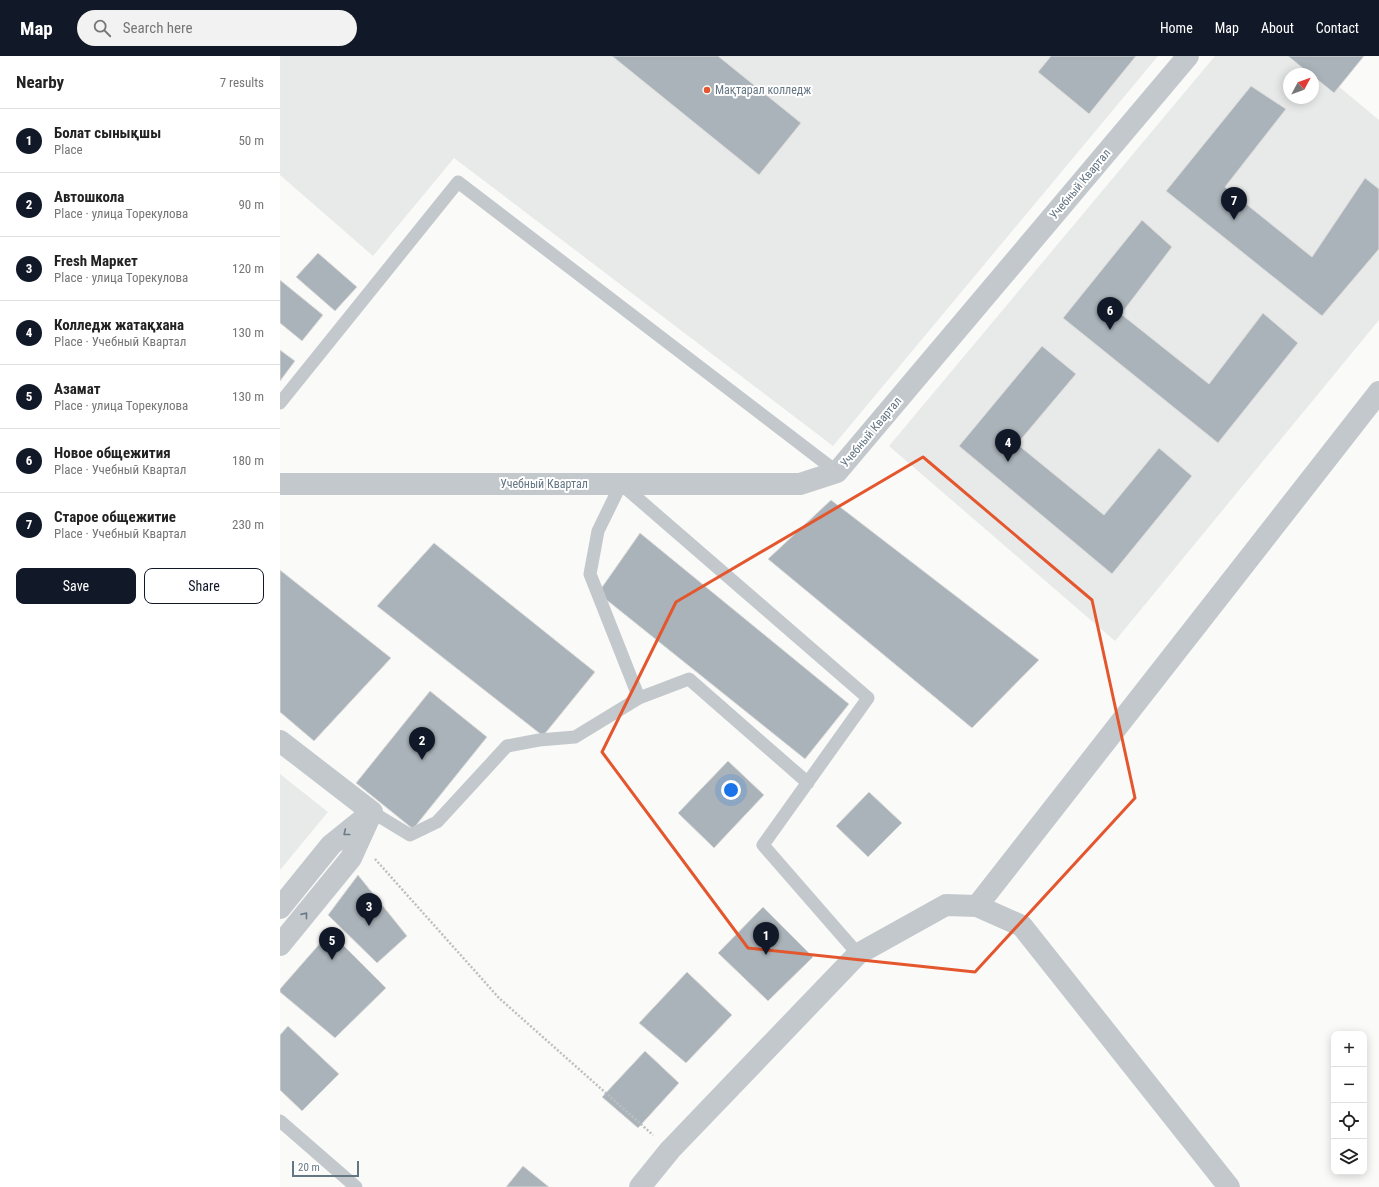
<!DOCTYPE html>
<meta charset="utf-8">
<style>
body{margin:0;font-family:"Roboto Condensed",sans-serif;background:#f2f2f2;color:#222}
.controls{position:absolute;right:12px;bottom:12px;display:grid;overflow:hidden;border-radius:8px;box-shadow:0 2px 10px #0003}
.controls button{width:36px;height:36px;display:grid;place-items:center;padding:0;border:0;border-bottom:1px solid #e0e0e0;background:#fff;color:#222;font:20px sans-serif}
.compass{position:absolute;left:1003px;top:12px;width:36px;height:36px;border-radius:50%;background:#fff;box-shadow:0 2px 10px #0003;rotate:49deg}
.scale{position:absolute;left:12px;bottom:10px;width:67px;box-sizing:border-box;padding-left:4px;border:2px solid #657683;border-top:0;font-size:11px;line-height:14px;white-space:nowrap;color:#657683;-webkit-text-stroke:3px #fff;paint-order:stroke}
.you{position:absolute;left:451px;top:734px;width:14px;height:14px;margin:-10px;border:3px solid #fff;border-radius:50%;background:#1a73e8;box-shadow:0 0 0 6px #1a73e833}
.badge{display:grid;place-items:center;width:26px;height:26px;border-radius:50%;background:#111827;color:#fff;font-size:13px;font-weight:700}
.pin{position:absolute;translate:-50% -33px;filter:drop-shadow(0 1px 2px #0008)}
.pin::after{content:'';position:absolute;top:21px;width:14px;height:12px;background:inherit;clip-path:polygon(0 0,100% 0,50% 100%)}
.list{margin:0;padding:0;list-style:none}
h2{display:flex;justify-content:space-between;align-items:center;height:52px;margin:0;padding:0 16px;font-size:17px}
h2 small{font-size:13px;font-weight:400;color:#767676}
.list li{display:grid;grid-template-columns:26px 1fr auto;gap:12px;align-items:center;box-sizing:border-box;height:64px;padding:0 16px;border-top:1px solid #e0e0e0}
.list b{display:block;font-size:15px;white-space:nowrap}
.list p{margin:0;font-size:13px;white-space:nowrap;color:#767676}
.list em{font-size:13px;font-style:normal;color:#767676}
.actions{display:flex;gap:8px;padding:12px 16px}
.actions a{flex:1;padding:9px 0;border:1px solid #111827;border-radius:8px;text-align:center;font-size:14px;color:#111827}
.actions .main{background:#111827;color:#fff}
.icon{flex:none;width:22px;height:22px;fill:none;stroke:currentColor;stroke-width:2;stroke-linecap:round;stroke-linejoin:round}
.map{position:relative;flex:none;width:1099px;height:1131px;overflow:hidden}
header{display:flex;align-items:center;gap:24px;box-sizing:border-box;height:56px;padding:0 20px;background:#111827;color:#fff}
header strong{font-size:19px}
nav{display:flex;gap:22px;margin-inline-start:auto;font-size:14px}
.search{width:280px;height:36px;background:#f2f2f2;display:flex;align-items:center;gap:10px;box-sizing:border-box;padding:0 14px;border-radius:22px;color:#767676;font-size:15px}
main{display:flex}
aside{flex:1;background:#fff}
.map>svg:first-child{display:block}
</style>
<header>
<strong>Map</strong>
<div class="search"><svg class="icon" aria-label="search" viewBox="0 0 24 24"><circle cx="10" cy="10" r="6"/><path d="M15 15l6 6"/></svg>Search here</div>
<nav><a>Home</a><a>Map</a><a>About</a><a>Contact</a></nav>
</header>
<main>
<aside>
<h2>Nearby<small>7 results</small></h2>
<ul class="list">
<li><span class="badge">1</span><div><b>Болат сынықшы</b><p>Place</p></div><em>50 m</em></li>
<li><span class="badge">2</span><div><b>Автошкола</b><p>Place · улица Торекулова</p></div><em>90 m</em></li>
<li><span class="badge">3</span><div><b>Fresh Маркет</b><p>Place · улица Торекулова</p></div><em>120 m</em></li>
<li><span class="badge">4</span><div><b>Колледж жатақхана</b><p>Place · Учебный Квартал</p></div><em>130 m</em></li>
<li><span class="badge">5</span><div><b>Азамат</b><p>Place · улица Торекулова</p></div><em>130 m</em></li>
<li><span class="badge">6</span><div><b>Новое общежития</b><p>Place · Учебный Квартал</p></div><em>180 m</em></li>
<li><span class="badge">7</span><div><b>Старое общежитие</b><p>Place · Учебный Квартал</p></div><em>230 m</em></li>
</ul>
<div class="actions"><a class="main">Save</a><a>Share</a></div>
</aside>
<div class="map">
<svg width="1099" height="1131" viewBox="0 0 1099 1131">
<rect width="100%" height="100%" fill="#fafaf8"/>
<path fill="#e8e9e9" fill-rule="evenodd" d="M0 0H878L553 390 174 102 93 200 0 119Z
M935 0H1022L1099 64V264L835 585 609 390ZM1009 18H1033V42H1009Z
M0 718 48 756 0 814Z"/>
<path fill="#aab3b9" stroke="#dcdcda" d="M332 0H438L521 67 479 119Z
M771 0H856L809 58 758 16Z
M1008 0H1084L1054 37 1033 20V18H1030Z
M971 30 1006 53 945 131 1032 201 1085 122 1099 133V193L1042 260 886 135Z
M862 164 892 191 841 258 929 328 983 257 1018 287 938 387 783 262Z
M38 197 77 231 55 255 16 221Z
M0 224 43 259 22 285 0 267Z
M762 290 796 318 737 388 824 459 879 392 912 420 832 518 679 390Z
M0 294 15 305 0 325Z
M551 444 759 604 692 672 488 503Z
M360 477 569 648 525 703 318 537Z
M154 487 315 616 263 680 97 550Z
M0 514 111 602 34 685 0 656Z
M150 635 207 681 133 773 76 727Z
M448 705 484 739 434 792 398 757Z
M589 736 622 767 588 801 556 770Z
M78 819 127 880 97 907 48 859Z
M483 851 533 901 488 945 438 897Z
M50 876 106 932 55 982 0 936V933Z
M407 916 452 959 406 1007 359 967Z
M8 970 59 1018 22 1055 0 1034V979Z
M365 995 399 1027 358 1072 322 1041Z
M243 1110 269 1131H226Z"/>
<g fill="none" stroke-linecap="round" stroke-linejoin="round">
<path stroke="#bbbfc2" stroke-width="2.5" stroke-dasharray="2 2" stroke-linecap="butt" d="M95 803 219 942 373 1079"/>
<path stroke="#c3c8cc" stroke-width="13" d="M0 347 178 126 557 416
M359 642 310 518 318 475 341 428 588 642 483 789 578 898
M92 756 130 779 157 766 227 690 259 684 295 681 359 642 409 623 528 727
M0 1065 76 1131"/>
<path stroke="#c3c8cc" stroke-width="22" d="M0 428H520L557 416 908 0
M0 685 92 756
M697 850 1099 336
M0 852 51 789 92 756 71 802 0 889
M360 1131 390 1094 578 898 666 849 697 850 742 870 949 1131"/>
</g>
<defs><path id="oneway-chevron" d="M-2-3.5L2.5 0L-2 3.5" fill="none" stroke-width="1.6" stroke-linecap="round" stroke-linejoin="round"/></defs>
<g stroke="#6a7a87">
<use href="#oneway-chevron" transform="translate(66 777) rotate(141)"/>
<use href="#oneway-chevron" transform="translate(25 859) rotate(-51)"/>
</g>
<path fill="none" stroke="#e4572e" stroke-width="3" stroke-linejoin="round" d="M643 401 812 544 855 742 695 916 468 892 322 696 396 546Z"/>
<circle fill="#e4572e" stroke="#fff" stroke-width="1.5" cx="427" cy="34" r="4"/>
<g text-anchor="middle" stroke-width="4" stroke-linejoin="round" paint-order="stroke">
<g font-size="12" fill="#657683" stroke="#fff" text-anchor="start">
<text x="435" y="38">Мақтарал колледж</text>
</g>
<g font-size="12" fill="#657683" stroke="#fff">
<text transform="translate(800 128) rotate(-50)" y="4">Учебный Квартал</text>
<text transform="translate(591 376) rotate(-50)" y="4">Учебный Квартал</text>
<text x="264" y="432">Учебный Квартал</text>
</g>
</g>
</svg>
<div class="controls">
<button>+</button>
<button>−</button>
<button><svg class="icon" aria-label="locate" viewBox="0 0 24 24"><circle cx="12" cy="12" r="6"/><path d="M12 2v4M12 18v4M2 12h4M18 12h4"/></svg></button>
<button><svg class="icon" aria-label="layers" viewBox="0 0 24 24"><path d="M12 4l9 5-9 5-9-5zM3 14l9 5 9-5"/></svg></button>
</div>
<svg class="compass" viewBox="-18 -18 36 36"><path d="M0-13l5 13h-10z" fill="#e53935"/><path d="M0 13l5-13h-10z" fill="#767676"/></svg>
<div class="scale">20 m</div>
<div class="you"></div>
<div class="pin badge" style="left:486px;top:899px">1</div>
<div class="pin badge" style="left:142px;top:704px">2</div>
<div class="pin badge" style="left:89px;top:870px">3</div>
<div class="pin badge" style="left:728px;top:406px">4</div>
<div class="pin badge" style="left:52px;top:904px">5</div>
<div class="pin badge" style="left:830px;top:274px">6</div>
<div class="pin badge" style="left:954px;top:164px">7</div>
</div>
</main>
